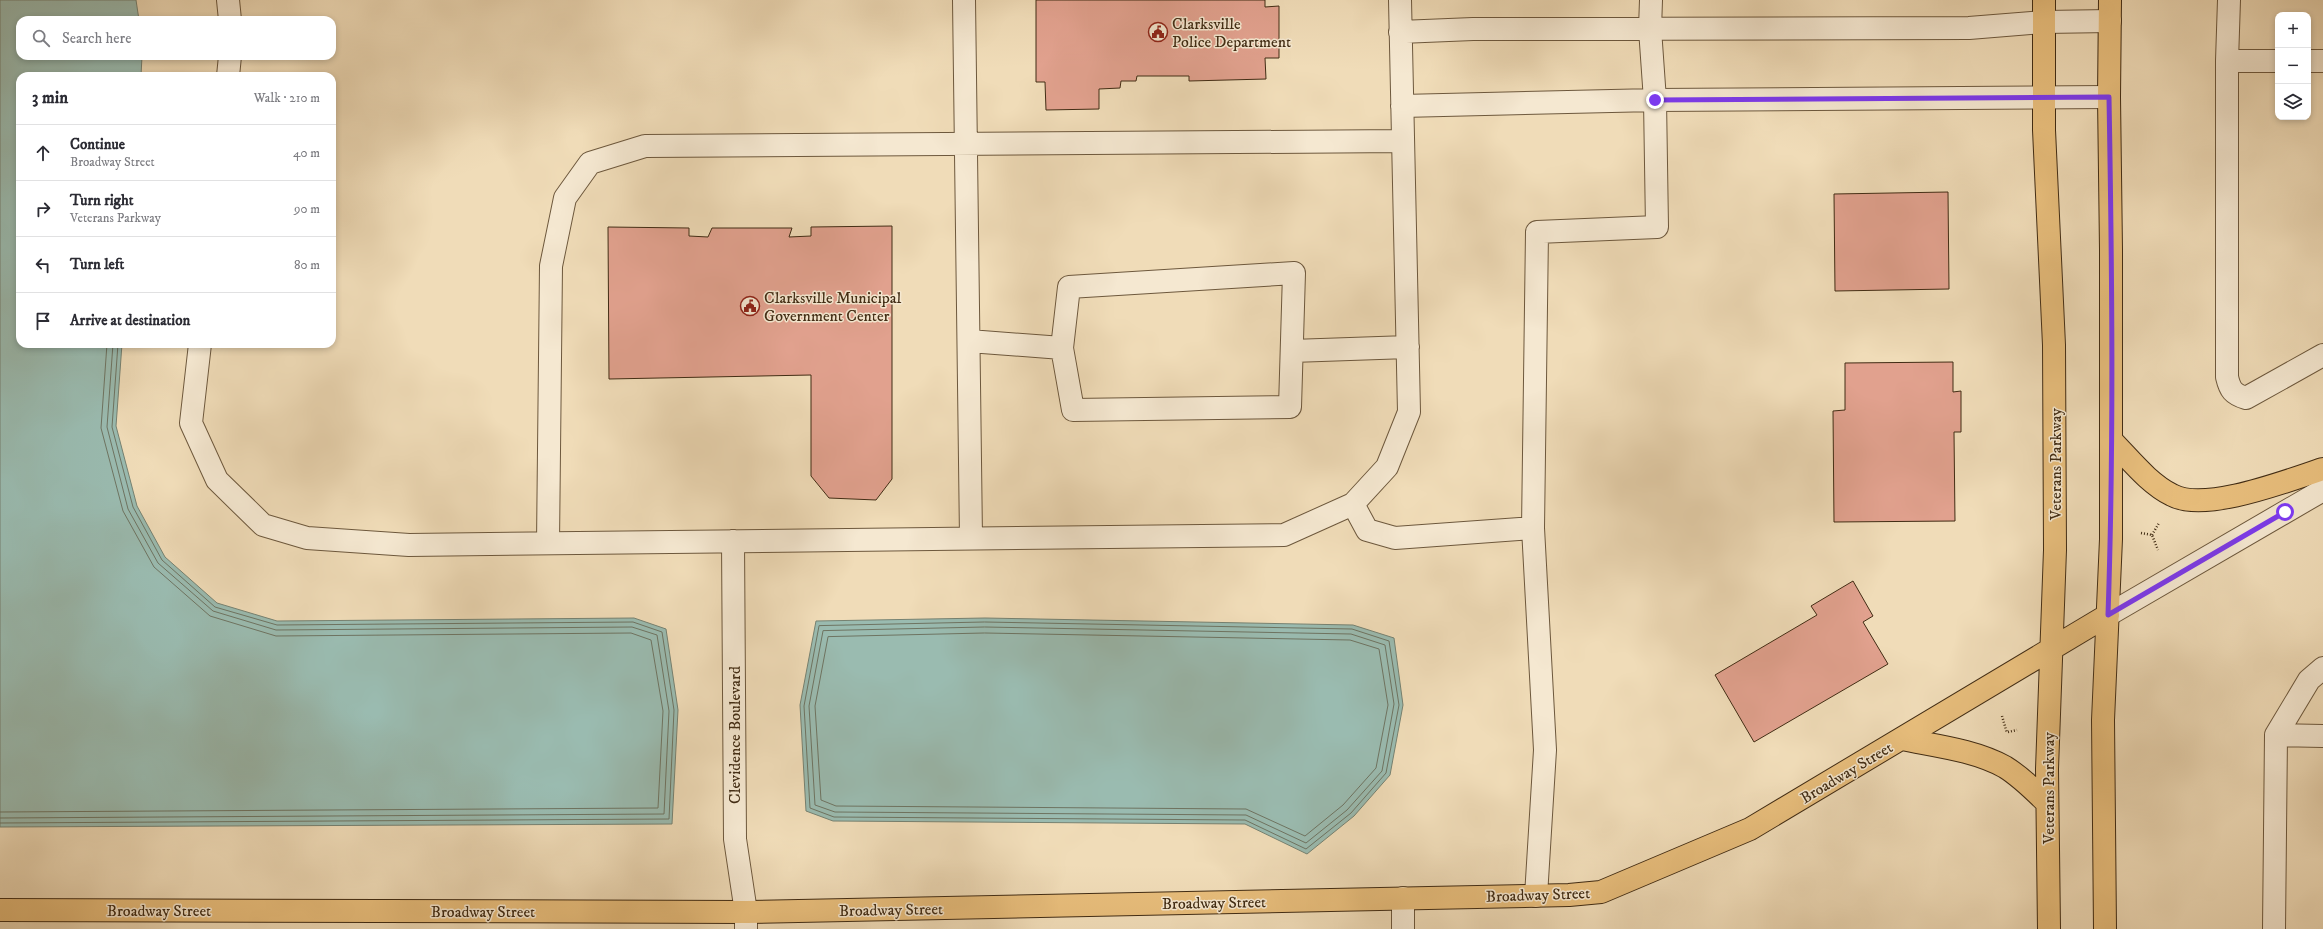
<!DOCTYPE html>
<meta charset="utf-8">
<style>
body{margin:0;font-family:"IM FELL DW Pica",serif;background:#f7f7f7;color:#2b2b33}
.controls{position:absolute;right:12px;top:12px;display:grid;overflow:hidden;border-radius:8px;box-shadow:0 2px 6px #0003}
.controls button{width:36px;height:36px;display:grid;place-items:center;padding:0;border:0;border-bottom:1px solid #e1e1e2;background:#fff;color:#2b2b33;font:20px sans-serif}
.stop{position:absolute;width:12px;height:12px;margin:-9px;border:3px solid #7c3aed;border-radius:50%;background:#fff}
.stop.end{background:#7c3aed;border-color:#fff;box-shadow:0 1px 4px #0008}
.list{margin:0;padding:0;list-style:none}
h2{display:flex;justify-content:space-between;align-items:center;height:52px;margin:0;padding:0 16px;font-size:17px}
h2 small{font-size:13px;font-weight:400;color:#7c7c81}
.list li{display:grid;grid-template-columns:26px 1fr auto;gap:12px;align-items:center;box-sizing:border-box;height:56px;padding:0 16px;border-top:1px solid #e1e1e2}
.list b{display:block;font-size:15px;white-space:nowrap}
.list p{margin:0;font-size:13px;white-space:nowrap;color:#7c7c81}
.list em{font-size:13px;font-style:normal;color:#7c7c81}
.icon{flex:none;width:22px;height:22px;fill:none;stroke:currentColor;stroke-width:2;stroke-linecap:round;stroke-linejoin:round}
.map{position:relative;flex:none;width:2323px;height:929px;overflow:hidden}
.search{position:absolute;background:#fff;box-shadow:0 2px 6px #0003;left:16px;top:16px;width:320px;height:44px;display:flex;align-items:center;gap:10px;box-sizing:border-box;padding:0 14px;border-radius:12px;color:#7c7c81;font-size:15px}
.panel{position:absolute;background:#fff;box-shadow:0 2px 6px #0003;left:16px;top:72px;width:320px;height:276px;border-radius:12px}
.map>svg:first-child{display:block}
</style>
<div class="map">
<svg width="2323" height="929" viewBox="0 0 2323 929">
<rect width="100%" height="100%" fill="#f0dcb8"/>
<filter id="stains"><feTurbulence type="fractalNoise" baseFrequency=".005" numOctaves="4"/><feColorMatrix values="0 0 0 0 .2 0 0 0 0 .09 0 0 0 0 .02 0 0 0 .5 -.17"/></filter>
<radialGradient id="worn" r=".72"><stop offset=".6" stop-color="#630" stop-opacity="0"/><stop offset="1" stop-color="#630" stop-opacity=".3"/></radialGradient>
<path fill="#9abbb0" stroke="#768272" d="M0 0H136L139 20H20V56H142L141 76H20V344H122L116 426 137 506 165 557 217 603 277 621 634 618 666 629 678 710 672 824 0 827Z
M985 618 1353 625 1394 638 1403 705 1390 775 1354 816 1307 854 1245 824 833 821 806 811 800 705 816 621Z"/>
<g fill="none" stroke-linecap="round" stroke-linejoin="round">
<path stroke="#6e7462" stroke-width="1" d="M985 622 1352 629 1389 641 1399 705 1386 773 1351 813 1306 849 1245 820 834 817 810 808 804 706 819 626Z
M985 627 1351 634 1385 645 1394 704 1382 771 1347 810 1306 843 1246 815 835 812 815 805 809 706 823 631Z
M985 633 1350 640 1379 649 1388 705 1376 768 1343 805 1305 836 1246 809 836 806 821 800 815 706 828 637Z
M0 812 658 808 663 711 651 640 631 633 276 636 210 616 154 567 123 511 101 428 107 344
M0 818 664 814 669 711 657 635 632 627 276 630 213 611 158 563 128 509 107 427 113 344
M0 823 669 819 674 710 662 632 633 622 277 625 215 607 162 560 133 507 112 427 118 344"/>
</g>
<path fill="#e1a18e" stroke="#412c14" d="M1036 0H1265V7L1279 6V58H1265L1266 79 1189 81V76H1137L1136 81H1121L1120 88 1099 89V109L1046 110 1045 82H1036Z
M1948 192 1949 289 1835 291 1834 194Z
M892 226V479L876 500 829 498 811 476V375L609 379 608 227 689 228V236L708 237 712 228H792L789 237 811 236V227Z
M1953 362V392L1961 391V432H1954L1955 521 1834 522 1833 411 1845 410V363Z
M1853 581 1873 616 1863 622 1888 664 1754 742 1715 675 1817 615 1811 606Z"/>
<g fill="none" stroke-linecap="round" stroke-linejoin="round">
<defs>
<path id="minor" d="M228 0 230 20
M964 0 971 538
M2229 0 2227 61H2278
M1400 32 1473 29 1969 28 2044 22 2110 21
M2227 61V377C2230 390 2233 394 2246 398L2323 355
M2308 61H2323
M228 76 230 56
M1402 106 1655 100 2109 97
M969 341 1062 348 1073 410 1290 407 1294 273 1069 287 1062 348
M200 344 191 423 217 480 263 525 307 538 409 545 1284 535 1353 504 1387 467 1409 412 1400 0
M1292 351 1408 347
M1353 504 1367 530 1395 538 1533 528
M733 541 735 839 746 912V929
M548 543 551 266 565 198 590 163 645 146 1403 141
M2108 615 2323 490
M2276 735 2323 736
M1536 896 1545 750 1533 528 1537 232 1657 227 1655 100 1650 29 1651 0
M1403 929V898
M2274 929 2276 735 2309 680 2323 668"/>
<path id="major" d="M2044 0V130L2054 345 2055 550 2047 769 2049 929
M2111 440C2130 459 2148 483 2172 495 2205 513 2289 480 2323 469
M1902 739C1936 746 1974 750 2005 767 2021 777 2034 790 2047 803
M0 910 746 912 1569 895 1601 892 1750 829 2108 615
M2105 929 2103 720 2111 539V250L2109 97 2110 0"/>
</defs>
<use href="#minor" stroke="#6d583d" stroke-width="24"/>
<use href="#major" stroke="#412c14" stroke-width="24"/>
<path stroke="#412c14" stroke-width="2.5" stroke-dasharray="1 2" stroke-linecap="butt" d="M2141 533 2152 535 2158 550
M2152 535 2159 523
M2002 716 2007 733
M2008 732 2017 730"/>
<use href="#minor" stroke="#f5e8d1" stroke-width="22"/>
<use href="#major" stroke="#e8be7c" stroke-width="22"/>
</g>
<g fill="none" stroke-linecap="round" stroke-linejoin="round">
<path stroke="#7c3aed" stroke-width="5" d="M1655 100 2109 97C2112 270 2114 442 2108 615L2285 512"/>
</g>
<defs>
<symbol id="civic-ring" viewBox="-11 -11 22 22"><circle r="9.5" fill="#f5e8d1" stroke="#8f2418" stroke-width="1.5"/><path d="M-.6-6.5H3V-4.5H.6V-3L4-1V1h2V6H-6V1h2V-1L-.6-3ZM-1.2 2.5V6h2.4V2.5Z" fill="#8f2418"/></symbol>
</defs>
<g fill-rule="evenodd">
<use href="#civic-ring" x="1147" y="21" width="22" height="22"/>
<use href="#civic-ring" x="739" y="295" width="22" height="22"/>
</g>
<g text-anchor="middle" stroke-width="3" stroke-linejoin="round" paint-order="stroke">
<g font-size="16" fill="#412c14" stroke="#f5e8d1" text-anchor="start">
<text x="1172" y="29">Clarksville<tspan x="1172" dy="18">Police Department</tspan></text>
<text x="764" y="303">Clarksville Municipal<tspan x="764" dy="18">Government Center</tspan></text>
</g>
<g font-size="16" fill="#412c14" stroke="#f5e8d1">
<text transform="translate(2055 464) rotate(-90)" y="6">Veterans Parkway</text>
<text transform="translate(734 735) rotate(-90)" y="6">Clevidence Boulevard</text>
<text transform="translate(1846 772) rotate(-31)" y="6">Broadway Street</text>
<text transform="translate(2048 788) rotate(-90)" y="6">Veterans Parkway</text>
<text transform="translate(1538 894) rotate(-2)" y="6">Broadway Street</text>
<text transform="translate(1214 902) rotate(-1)" y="6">Broadway Street</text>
<text transform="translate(891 909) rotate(-1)" y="6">Broadway Street</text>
<text x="159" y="916">Broadway Street</text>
<text x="483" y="917">Broadway Street</text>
</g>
</g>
<rect width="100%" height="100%" filter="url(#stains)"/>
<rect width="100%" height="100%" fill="url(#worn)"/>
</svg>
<div class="controls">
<button>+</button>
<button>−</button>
<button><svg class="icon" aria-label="layers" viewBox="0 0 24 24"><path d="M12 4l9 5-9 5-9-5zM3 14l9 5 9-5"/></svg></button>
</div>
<div class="stop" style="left:2285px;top:512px"></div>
<div class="stop end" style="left:1655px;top:100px"></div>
<div class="search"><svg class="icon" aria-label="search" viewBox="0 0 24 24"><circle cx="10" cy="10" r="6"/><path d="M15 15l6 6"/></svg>Search here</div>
<section class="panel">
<h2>3 min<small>Walk · 210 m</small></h2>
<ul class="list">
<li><svg class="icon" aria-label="ahead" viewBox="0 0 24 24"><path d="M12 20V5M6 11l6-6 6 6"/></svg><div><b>Continue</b><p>Broadway Street</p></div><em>40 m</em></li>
<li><svg class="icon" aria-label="right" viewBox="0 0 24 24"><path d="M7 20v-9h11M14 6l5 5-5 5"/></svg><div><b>Turn right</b><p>Veterans Parkway</p></div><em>90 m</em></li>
<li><svg class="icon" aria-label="left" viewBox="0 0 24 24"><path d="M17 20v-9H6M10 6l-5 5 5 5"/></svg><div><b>Turn left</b></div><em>80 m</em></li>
<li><svg class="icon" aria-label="arrive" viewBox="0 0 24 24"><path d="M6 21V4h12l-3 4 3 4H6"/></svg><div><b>Arrive at destination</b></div></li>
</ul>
</section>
</div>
